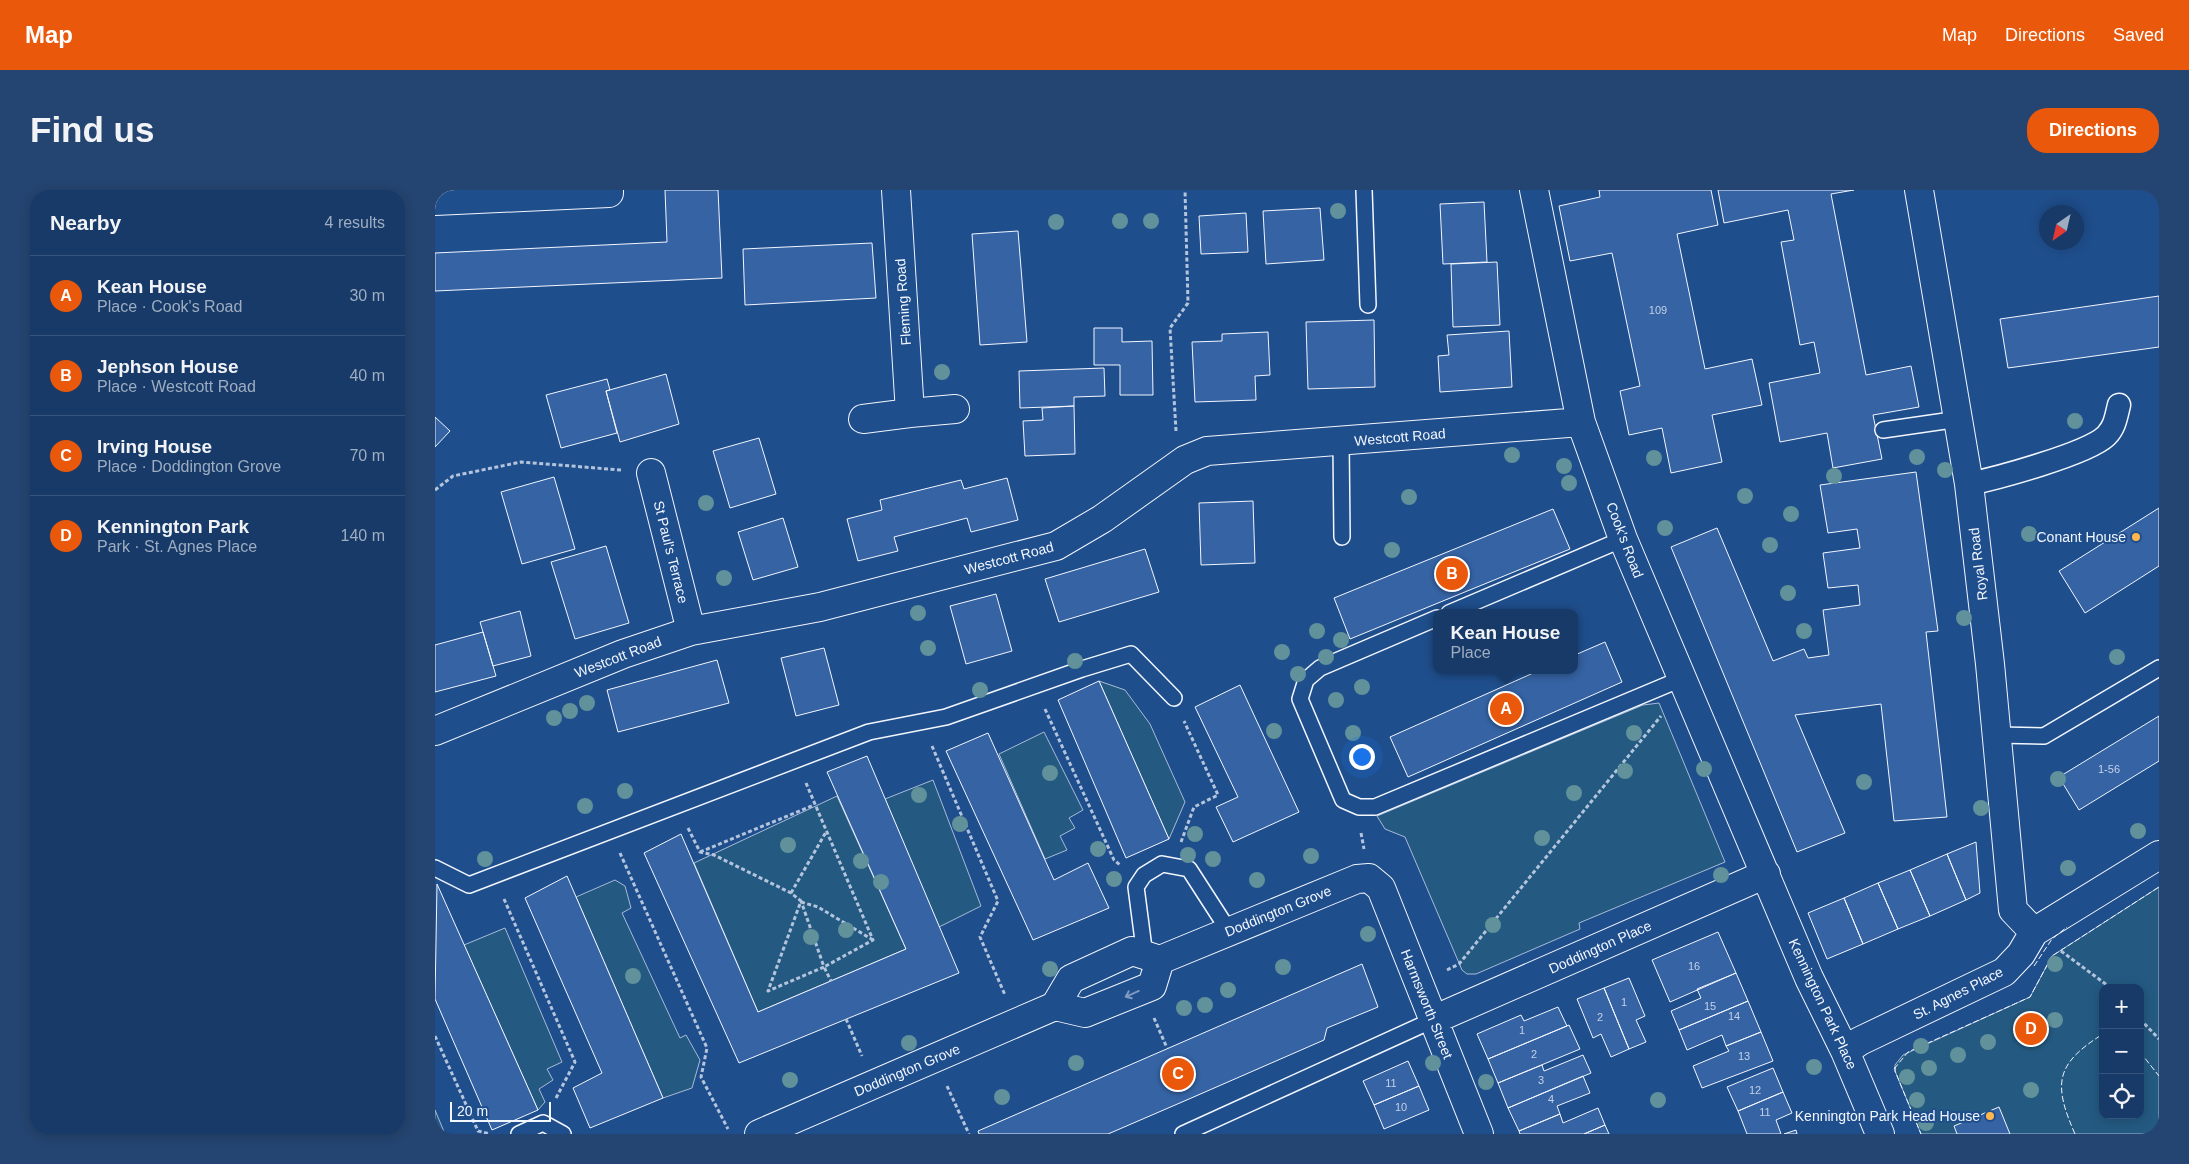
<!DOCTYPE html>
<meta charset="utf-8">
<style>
body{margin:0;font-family:Arial,sans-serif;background:#244571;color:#f1f3f6}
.controls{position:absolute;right:15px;bottom:15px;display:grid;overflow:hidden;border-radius:10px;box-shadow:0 2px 12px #0003}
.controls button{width:45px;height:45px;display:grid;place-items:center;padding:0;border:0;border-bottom:1px solid #36547d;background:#173a69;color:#f1f3f6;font:25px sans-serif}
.compass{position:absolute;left:1604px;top:15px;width:45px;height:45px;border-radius:50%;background:#173a69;box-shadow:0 2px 12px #0003;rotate:214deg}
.scale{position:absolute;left:15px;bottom:12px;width:101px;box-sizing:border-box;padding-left:5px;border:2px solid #f2f6ff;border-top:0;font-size:14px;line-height:18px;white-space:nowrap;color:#f2f6ff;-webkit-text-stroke:4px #1f4e8c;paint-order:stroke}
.you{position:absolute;left:926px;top:566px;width:18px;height:18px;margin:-12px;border:4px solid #fff;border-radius:50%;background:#1a73e8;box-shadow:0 0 0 8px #1a73e833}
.badge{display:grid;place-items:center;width:32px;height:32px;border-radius:50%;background:#ea580c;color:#fff;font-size:16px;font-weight:700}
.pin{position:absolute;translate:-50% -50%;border:2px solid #fff;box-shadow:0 1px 5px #0006}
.popup{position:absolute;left:998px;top:419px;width:145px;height:65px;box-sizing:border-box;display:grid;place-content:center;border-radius:10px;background:#173a69;filter:drop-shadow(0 1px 4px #0005);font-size:16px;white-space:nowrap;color:#9eadc0}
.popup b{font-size:19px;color:#f1f3f6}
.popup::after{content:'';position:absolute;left:50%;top:100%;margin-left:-10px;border:10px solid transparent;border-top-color:#173a69}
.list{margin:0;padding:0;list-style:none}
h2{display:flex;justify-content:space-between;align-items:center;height:65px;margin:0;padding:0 20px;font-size:21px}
h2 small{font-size:16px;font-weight:400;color:#9eadc0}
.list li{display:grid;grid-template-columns:32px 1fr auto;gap:15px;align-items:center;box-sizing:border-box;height:80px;padding:0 20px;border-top:1px solid #36547d}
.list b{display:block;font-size:19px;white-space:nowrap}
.list p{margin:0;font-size:16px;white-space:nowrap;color:#9eadc0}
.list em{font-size:16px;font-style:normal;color:#9eadc0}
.icon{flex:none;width:28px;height:28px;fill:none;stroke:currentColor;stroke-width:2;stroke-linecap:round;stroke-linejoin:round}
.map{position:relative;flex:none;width:1724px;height:944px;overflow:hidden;border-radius:20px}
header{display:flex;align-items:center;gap:30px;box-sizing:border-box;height:70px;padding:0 25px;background:#ea580c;color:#fff}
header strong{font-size:24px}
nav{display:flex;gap:28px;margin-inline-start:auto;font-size:18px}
.intro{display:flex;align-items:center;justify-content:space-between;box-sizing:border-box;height:120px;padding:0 30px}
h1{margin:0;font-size:35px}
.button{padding:12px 22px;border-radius:20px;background:#ea580c;color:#fff;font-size:18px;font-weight:700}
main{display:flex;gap:30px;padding:0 30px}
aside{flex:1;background:#173a69;border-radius:20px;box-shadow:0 2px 12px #0003}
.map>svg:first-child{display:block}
</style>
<header>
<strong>Map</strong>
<nav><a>Map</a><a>Directions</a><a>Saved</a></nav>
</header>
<div class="intro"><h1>Find us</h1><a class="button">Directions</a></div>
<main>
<aside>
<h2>Nearby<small>4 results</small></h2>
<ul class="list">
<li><span class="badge">A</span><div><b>Kean House</b><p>Place · Cook's Road</p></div><em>30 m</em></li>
<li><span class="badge">B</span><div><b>Jephson House</b><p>Place · Westcott Road</p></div><em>40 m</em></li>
<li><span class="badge">C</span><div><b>Irving House</b><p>Place · Doddington Grove</p></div><em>70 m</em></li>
<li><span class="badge">D</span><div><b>Kennington Park</b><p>Park · St. Agnes Place</p></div><em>140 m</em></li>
</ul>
</aside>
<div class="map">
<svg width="1724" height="944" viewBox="0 0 1724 944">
<rect width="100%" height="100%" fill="#1f4e8c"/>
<path fill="#245a82" stroke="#a8bbd7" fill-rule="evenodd" d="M664 491 690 500 715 534 750 612 734 649Z
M1224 513 1290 672 1144 733 1145 739 1041 784H1032L1027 780 970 647 950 639 942 626 1208 515Z
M609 542 648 620 634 628 640 638 625 646 632 660 610 669 564 564Z
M498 590 546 716 504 737 450 609Z
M402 606 471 759 323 822 259 673Z
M180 690 190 696 196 718 187 723 245 848 251 845 265 870 257 898 228 908 141 707Z
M1724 697V944H1486L1460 881V875L1468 865 1595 807 1617 766ZM1668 798H1705V925H1668Z
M70 738 127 872 112 879 118 890 104 899 110 912 103 920 29 755Z
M0 920 10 944H0Z"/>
<path fill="#3563a3" stroke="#f2f6ff" d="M230 0H283L287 88 0 101V63L232 52Z
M1164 0H1276L1283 35 1242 44 1270 179 1317 169 1327 215 1277 225 1287 272 1236 283 1227 238 1194 245 1185 201 1205 196 1177 63 1135 71 1124 16 1165 7Z
M1283 0H1419L1396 4 1431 185 1476 176 1484 217 1438 225 1447 269 1398 278 1392 243 1345 252 1334 193 1385 183 1379 152 1365 155 1346 52 1359 50 1353 20 1289 33Z
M1049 12 1052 72 1008 74 1005 14Z
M885 18 889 70 831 74 828 21Z
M811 23 813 62 766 64 764 26Z
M583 41 592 152 545 155 537 44Z
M437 53 441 108 310 115 308 59Z
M1062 72 1065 135 1018 137 1016 74Z
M1724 106V157L1573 178 1565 129Z
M939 130 940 197 873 199 871 132Z
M659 138H687V152L717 151 718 205H685V175H659Z
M1074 141 1077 197 1005 202 1003 166 1014 165 1012 145Z
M833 142 835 185 820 186 821 210 760 212 757 152 787 151V144Z
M669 178 670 206 639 207V216L585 218 584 181Z
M231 184 244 234 185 252 171 201Z
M172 189 175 200 171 201 182 243 126 258 111 205Z
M639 216 640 264 590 266 588 231 608 230 607 218Z
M0 227 15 241 0 257Z
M324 248 341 304 295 318 278 261Z
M1481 282 1503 441 1491 442 1512 627 1459 631 1446 514 1360 525 1410 643 1362 662 1236 357 1282 338 1338 471 1369 459 1373 468 1394 465 1388 420 1425 415 1423 395 1393 398 1388 363 1425 358 1422 339 1393 343 1385 295Z
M119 287 140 359 87 374 66 302Z
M572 288 583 330 536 342 532 328 459 347 463 361 423 371 412 329 447 320 445 310 526 290 529 299Z
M818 311 820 373 766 375 764 313Z
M1724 318V376L1650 423 1624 381Z
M1118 319 1135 359 915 449 899 408Z
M348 328 363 377 318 390 303 342Z
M171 356 194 433 140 449 116 372Z
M710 359 724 402 624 432 610 389Z
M561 404 577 461 531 474 515 416Z
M85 421 96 466 58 476 45 432Z
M48 442 61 486 0 502V455Z
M1170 452 1187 492 973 587 955 547 1105 480H1140V465Z
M389 458 404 515 361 526 346 468Z
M282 470 294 513 183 542 172 500Z
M664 491 734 649 691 668 623 510Z
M805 495 864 622 798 652 781 617 803 607 760 517Z
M1724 526V571L1644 620 1624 587Z
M553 543 619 690 653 673 674 718 598 750 511 561Z
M432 566 524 783 304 873 209 663 246 644 323 822 471 759 392 582Z
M1541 652 1545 703 1531 710 1512 664Z
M1512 664 1531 710 1495 726 1475 680Z
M1475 680 1495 726 1463 739 1443 693Z
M132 686 228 908 155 938 138 898 167 883 90 708Z
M1443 693 1463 739 1428 754 1409 708Z
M2 694 103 920 57 940 0 809Z
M1409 708 1428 754 1392 769 1373 723Z
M1283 742 1301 783 1235 812 1217 770Z
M927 774 943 817 892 838 889 850 754 909 673 944H544L543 941Z
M1301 783 1313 811 1244 840 1236 821 1266 808 1262 799Z
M1194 788 1210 826 1201 830 1211 852 1194 859 1169 798Z
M1169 798 1194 859 1176 867 1166 844 1158 848 1142 809Z
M1313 811 1326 842 1291 856 1287 845 1252 860 1244 840Z
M1123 817 1132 836 1053 869 1042 844 1086 825 1089 831Z
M1134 835 1145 859 1063 893 1053 869Z
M1326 842 1338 871 1267 898 1258 876 1294 861 1291 856Z
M1148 865 1156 883 1073 918 1063 893 1107 875 1109 881Z
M973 871 984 896 939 915 928 891Z
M1338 878 1348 902 1303 921 1292 897Z
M1148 886 1155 903 1122 916 1125 924 1084 941 1073 918Z
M984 896 994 920 949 939 939 915Z
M1348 902 1357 923 1341 930 1346 944H1312L1303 921Z
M1564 917 1575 944H1522L1519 936Z
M1163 918 1170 935 1149 944H1085L1084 941 1125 924 1128 933Z
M1170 935 1174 944H1149Z
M1361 940 1362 944H1349Z"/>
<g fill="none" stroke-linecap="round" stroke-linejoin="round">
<defs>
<path id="service" d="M929 0 933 115
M1448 240 1524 229
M906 251 907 347
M1014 423 1188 349
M1002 428 885 478 871 490 865 509 908 610 924 617H940L1246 489
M1562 545 1609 546 1724 478
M0 678 34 695 434 542 511 527 647 479 696 464 739 508
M710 766 701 697 709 685 727 674 754 679 794 741
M84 944 108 933 128 944
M748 944 998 830"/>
<path id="pedestrian" d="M1534 294C1562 288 1652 264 1671 246 1680 237 1681 227 1684 215"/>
<path id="minor" d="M1099 0 1146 232 1188 349 1374 788 1410 861 1445 944
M1484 0 1534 294 1555 474 1578 720 1599 742
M0 11 174 3V0
M475 223 520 219
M428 229 475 223 461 0
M216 283 256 441
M0 541 188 464 256 441 385 417 621 356 667 329 750 270 772 261 1146 232
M620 816 650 823 717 796 725 770
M998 830 1331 684
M1410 861 1425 851 1569 782 1586 764 1599 742 1724 665
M324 944 620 816 636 789 697 761 725 770 922 689 934 688 946 698 1044 944"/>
</defs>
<use href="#service" stroke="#f2f6ff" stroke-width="18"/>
<use href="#pedestrian" stroke="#f2f6ff" stroke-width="25"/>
<use href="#minor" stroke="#f2f6ff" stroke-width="30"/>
<path stroke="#b3c4dc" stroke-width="3" stroke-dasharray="4 2.5" stroke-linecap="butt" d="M741 241 735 138 753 113 750 0
M0 300 18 286 86 272 186 280
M610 519 679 670 685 675
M497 556 563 711 545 747 570 805
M371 593 438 750 389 777 396 791
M253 638 265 662 279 665 356 703 366 711 333 801 389 777 366 711
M926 643 929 659
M746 652 759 617 783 605 749 531
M265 662 379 615
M185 663 272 858 266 887 293 939
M356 703 391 642
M69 709 140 872 120 910
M366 712 383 717 438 750
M1626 761 1676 798
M1012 780 1024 774 1226 526
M719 828 732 858
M411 829 427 866
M1705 829 1724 849
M0 846 43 941 55 944
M512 896 534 944"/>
<use href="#service" stroke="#1f4e8c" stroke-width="15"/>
<use href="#pedestrian" stroke="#1f4e8c" stroke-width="22"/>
<use href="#minor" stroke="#1f4e8c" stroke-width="28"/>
<path stroke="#f2f6ff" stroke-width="1" stroke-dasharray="6 2.5" stroke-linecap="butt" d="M1599 776 1617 749 1632 737
M1705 862 1724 886
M1460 877V881L1486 944
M1459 879 1473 862 1595 807 1617 766 1724 697
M1640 944C1618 894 1620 874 1668 844
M1723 944 1724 942"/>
</g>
<g fill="#61919a">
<circle cx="903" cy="21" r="8"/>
<circle cx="685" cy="31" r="8"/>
<circle cx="716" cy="31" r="8"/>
<circle cx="621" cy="32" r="8"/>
<circle cx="507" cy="182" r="8"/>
<circle cx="1640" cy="231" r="8"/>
<circle cx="1077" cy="265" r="8"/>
<circle cx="1482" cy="267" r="8"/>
<circle cx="1219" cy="268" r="8"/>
<circle cx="1129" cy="276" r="8"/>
<circle cx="1510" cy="280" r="8"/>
<circle cx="1399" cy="286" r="8"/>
<circle cx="1134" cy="293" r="8"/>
<circle cx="1310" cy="306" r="8"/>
<circle cx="974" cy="307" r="8"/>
<circle cx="271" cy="313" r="8"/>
<circle cx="1356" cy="324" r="8"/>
<circle cx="1230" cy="338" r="8"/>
<circle cx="1594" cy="344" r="8"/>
<circle cx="1335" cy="355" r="8"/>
<circle cx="957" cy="360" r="8"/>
<circle cx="289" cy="388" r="8"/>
<circle cx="1353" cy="403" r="8"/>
<circle cx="483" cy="423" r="8"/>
<circle cx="1529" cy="428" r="8"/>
<circle cx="882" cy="441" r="8"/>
<circle cx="1369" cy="441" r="8"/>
<circle cx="906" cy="450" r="8"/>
<circle cx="493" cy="458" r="8"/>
<circle cx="847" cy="462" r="8"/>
<circle cx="891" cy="467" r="8"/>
<circle cx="1682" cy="467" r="8"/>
<circle cx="640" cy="471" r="8"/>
<circle cx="863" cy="484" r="8"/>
<circle cx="927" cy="497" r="8"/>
<circle cx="545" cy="500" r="8"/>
<circle cx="901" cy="510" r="8"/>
<circle cx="152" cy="513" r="8"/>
<circle cx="135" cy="521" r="8"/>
<circle cx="119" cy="528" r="8"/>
<circle cx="839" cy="541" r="8"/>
<circle cx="918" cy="543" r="8"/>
<circle cx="1199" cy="543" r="8"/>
<circle cx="1269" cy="579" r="8"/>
<circle cx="1190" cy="581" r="8"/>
<circle cx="615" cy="583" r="8"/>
<circle cx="1623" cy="589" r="8"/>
<circle cx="1429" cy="592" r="8"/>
<circle cx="190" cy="601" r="8"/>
<circle cx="1139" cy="603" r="8"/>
<circle cx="484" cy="605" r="8"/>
<circle cx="150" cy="616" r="8"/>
<circle cx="1546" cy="618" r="8"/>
<circle cx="525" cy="634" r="8"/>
<circle cx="1703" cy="641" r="8"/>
<circle cx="760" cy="644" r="8"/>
<circle cx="1107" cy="648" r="8"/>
<circle cx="353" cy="655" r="8"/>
<circle cx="663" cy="659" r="8"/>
<circle cx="753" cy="665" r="8"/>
<circle cx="876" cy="666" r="8"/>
<circle cx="50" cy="669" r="8"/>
<circle cx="778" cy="669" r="8"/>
<circle cx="426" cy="671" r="8"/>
<circle cx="1633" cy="678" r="8"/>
<circle cx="1286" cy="685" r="8"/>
<circle cx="679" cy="689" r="8"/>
<circle cx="822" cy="690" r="8"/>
<circle cx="446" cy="692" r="8"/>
<circle cx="1058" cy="735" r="8"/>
<circle cx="411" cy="740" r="8"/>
<circle cx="933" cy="744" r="8"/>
<circle cx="376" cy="747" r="8"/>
<circle cx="1620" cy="774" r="8"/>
<circle cx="848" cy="777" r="8"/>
<circle cx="615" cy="779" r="8"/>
<circle cx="198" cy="786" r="8"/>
<circle cx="793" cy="800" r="8"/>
<circle cx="770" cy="815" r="8"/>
<circle cx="749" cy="818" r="8"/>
<circle cx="1620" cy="830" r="8"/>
<circle cx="1553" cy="852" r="8"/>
<circle cx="474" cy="853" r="8"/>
<circle cx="1486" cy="856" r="8"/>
<circle cx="1523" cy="865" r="8"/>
<circle cx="641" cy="873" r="8"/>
<circle cx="998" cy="873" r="8"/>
<circle cx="1379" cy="877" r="8"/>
<circle cx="1494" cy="878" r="8"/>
<circle cx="1472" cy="887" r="8"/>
<circle cx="355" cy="890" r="8"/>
<circle cx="1051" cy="892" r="8"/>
<circle cx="1596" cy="900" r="8"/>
<circle cx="567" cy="907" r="8"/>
<circle cx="1223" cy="910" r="8"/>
<circle cx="1482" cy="910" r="8"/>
<circle cx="1491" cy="933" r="8"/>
</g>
<defs><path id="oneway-shaft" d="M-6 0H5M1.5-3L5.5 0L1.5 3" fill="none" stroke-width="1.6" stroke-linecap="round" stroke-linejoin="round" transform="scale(1.25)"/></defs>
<use stroke="#7e9ac0" href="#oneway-shaft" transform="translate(697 804) rotate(156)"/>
<g fill="#ffb74d" stroke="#1f4e8c" stroke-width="2">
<circle cx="1701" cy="347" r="5"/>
<circle cx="1555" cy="926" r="5"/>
</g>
<g text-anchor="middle" stroke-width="4" stroke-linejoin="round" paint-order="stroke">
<g font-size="11" fill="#c3d1e8">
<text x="1223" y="124">109</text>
<text x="1674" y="583">1-56</text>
<text x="1259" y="780">16</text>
<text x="1189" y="816">1</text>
<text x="1275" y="820">15</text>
<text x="1299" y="830">14</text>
<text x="1165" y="831">2</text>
<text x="1087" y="844">1</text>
<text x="1099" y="868">2</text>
<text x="1309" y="870">13</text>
<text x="1106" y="894">3</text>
<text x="956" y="897">11</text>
<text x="1320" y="904">12</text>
<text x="1116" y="913">4</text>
<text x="966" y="921">10</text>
<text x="1330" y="926">11</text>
</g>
<g font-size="14" fill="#f2f6ff" stroke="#1f4e8c">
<text transform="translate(468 112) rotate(-94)" y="5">Fleming Road</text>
<text transform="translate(965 247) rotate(-5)" y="5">Westcott Road</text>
<text transform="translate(1190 350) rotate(69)" y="5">Cook's Road</text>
<text transform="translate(236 362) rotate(76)" y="5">St Paul's Terrace</text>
<text transform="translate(574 368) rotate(-15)" y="5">Westcott Road</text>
<text transform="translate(1543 374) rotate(-97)" y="5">Royal Road</text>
<text transform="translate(183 467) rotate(-21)" y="5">Westcott Road</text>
<text transform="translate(843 721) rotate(-22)" y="5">Doddington Grove</text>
<text transform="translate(1165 757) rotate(-24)" y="5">Doddington Place</text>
<text transform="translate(1523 803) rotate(-27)" y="5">St. Agnes Place</text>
<text transform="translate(992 814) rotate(68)" y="5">Harmsworth Street</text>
<text transform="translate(1388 814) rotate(65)" y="5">Kennington Park Place</text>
<text transform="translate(472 880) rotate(-23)" y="5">Doddington Grove</text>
</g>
<g font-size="14" fill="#f2f6ff" stroke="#1f4e8c" text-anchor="end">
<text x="1691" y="352">Conant House</text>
<text x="1545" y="931">Kennington Park Head House</text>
</g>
</g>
</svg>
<div class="controls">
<button>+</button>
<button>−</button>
<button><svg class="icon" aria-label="locate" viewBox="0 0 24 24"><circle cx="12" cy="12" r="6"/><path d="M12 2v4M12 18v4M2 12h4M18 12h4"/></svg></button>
</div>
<svg class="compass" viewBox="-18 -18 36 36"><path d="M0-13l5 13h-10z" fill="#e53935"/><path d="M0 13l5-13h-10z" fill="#9eadc0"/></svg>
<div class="scale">20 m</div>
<div class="you"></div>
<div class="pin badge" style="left:1071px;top:519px">A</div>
<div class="popup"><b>Kean House</b>Place</div>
<div class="pin badge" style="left:1017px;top:384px">B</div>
<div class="pin badge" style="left:743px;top:884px">C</div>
<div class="pin badge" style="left:1596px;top:839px">D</div>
</div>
</main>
